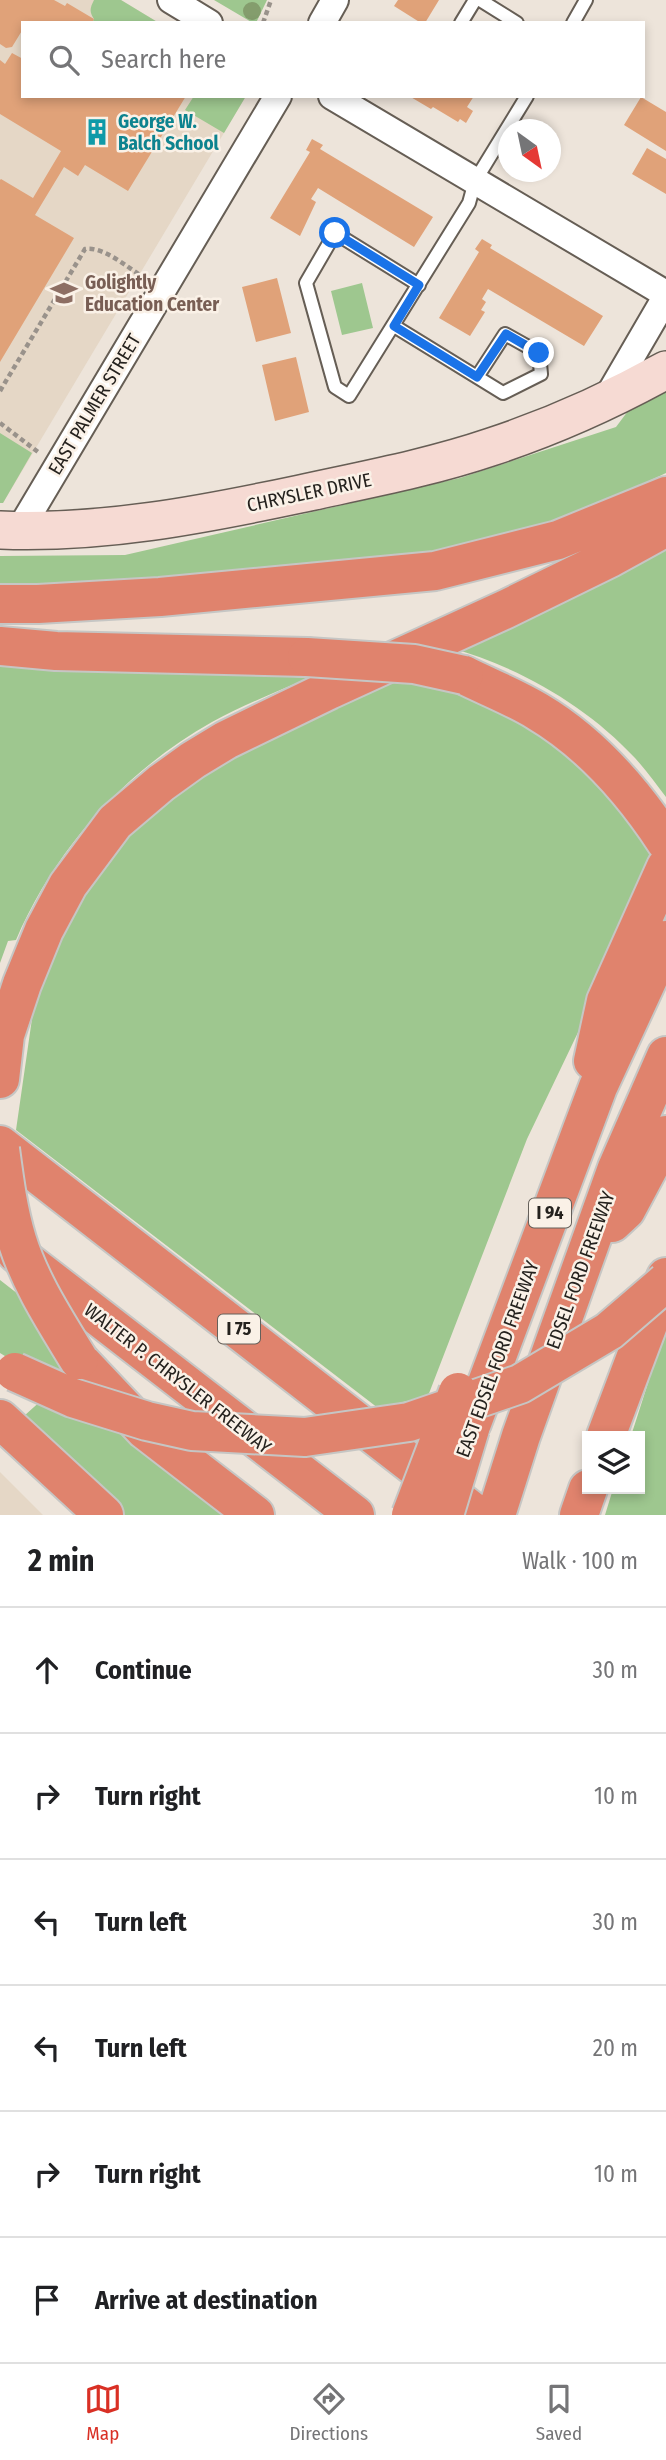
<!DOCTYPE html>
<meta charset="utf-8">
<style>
body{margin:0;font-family:"Fira Sans Condensed",sans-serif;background:#f6f6f6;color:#202124}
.controls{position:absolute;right:21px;bottom:21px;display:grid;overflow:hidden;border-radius:0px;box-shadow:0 4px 10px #0003}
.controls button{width:63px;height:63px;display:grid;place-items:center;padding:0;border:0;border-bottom:2px solid #e0e0e0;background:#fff;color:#202124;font:35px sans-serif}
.compass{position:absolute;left:498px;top:119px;width:63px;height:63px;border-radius:50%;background:#fff;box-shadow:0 4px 10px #0003;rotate:147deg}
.stop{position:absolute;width:21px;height:21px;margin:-16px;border:5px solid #1a73e8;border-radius:50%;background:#fff}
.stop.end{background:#1a73e8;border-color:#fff;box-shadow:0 2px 7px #0008}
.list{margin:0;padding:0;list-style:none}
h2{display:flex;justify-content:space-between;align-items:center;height:91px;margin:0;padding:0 28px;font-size:30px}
h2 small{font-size:23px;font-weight:400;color:#757577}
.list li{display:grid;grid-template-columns:46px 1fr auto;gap:21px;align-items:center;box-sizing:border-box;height:126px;padding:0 28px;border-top:2px solid #e0e0e0}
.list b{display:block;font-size:26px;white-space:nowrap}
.list em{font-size:23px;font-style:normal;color:#757577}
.icon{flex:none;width:38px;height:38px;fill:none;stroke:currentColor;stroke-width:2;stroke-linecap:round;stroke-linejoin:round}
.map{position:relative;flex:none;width:666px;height:1515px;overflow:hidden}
.search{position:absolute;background:#fff;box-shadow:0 4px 10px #0003;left:21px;right:21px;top:21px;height:77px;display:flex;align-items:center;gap:18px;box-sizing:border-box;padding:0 24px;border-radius:0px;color:#757577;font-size:26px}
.sheet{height:847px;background:#fff}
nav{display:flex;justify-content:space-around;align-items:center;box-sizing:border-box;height:98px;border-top:2px solid #e0e0e0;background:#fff;font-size:19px;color:#757577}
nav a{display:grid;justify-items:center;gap:4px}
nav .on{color:#d93025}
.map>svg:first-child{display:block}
</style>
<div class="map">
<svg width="666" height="1515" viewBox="0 0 666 1515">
<rect width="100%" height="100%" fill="#ede4da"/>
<path fill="#e5d7c6" d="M0 0H121L159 23H23V96H246L3 503H0Z
M0 1472 43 1515H0Z"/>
<path fill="#9ec78f" d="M94 0H121L159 23H92L94 19C89 12 90 8 94 0Z
M214 0H267L256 23H253Z
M194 96H246L224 133 185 110Z
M362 283 373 328 342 335 331 291Z
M666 384V473L568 519 492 544 347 564 151 582 0 587V556L125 555 460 478 616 427 628 411Z
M0 433 32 453 3 503H0Z
M666 540V797C656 784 646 770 635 758 587 706 519 667 451 648Z
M0 659 309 678C276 692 243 705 212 722 125 771 55 849 16 940L8 941 0 963Z
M387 674 452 684 539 724 600 777 660 861 527 1139 428 1396 378 1408 16 1130 38 977 97 853 180 778Z
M0 1280 18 1294 48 1347 78 1389 226 1515H120L24 1416 44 1398 18 1364 0 1353Z
M666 1327V1515H605L613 1489H640V1436H631Z"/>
<path fill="#e0a279" d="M0 0H54L65 6 67 3 94 19 92 23H23V29L12 47 6 48 0 44Z
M398 0H439L425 23H421L394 6Z
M12 53 23 59V96H186L128 191 85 165 78 176 64 167 35 215 74 238 0 362V180L1 179 33 198 61 151 0 114V60L5 64Z
M409 96H474L467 107 473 111 466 123 460 119 458 122 433 107 431 109Z
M641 97 666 112V151L624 125Z
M312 139 323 145 320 149 433 217 414 247 318 188 311 199 316 202 300 236 270 218 310 152 306 150Z
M647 148 666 159V194L632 174Z
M482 239 492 245 490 248 603 316 584 346 488 289 482 299 486 302 481 310 485 312 470 336 439 318 479 252 475 249Z
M277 278 291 333 256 342 242 287Z
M296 357 309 412 275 421 262 365Z"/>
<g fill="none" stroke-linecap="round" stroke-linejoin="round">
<defs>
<path id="lane" d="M480 0 517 23
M461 23 475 0
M573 23 586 0
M419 285 335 233 306 283 335 387 349 396 469 203 475 181 527 96
M394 326 503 393 541 374 539 353 505 334 477 377"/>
<path id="street" d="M171 0 209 23
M322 23 335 0
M332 96 666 294
M606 400 666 297
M19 531 278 96"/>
<path id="secondary" d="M0 530C102 534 201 515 300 494 364 480 429 468 491 447 552 427 610 401 666 370"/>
<path id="highway" d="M0 604H38L160 597 435 571 558 540 666 496
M0 646 56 651 307 657
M464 675C488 687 514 697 537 711 591 743 632 790 666 842
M593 1061 606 1001 666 867
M0 1079 5 1035 22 984 44 930 68 885 115 822 161 783 193 760 226 740 329 690 506 609 610 558 666 527
M0 1145 477 1515
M612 1223 626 1210 666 1135
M16 1253 355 1515
M79 1360 145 1430 255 1515
M0 1419 104 1515
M472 1423 598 1087 666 940
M606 1436 666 1277
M496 1515 521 1436 617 1168 666 1056
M579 1515 588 1489"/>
</defs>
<use href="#lane" stroke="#665e55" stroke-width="16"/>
<use href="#street" stroke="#665e55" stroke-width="30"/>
<use href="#secondary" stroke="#665e55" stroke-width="40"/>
<use href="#highway" stroke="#c6c6c4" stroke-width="42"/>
<path stroke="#99928b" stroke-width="4.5" stroke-dasharray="5 3.5" stroke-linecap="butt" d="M263 23 271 0
M0 391 85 249C103 246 127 267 143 277
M0 423 38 452"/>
<use href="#lane" stroke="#fff" stroke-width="12"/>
<use href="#street" stroke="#fff" stroke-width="26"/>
<use href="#secondary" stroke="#f6dad3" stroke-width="37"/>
<use href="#highway" stroke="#e0836d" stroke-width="38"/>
<defs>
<path id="highway-bridge" d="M307 657 414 664 464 675
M0 1149C4 1179 8 1210 17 1240 30 1283 56 1322 79 1360
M15 1372 73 1398 147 1421 192 1431 305 1437 409 1422 520 1384 609 1331 666 1282
M411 1515 458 1392
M444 1515 470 1429"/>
</defs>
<use href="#highway-bridge" stroke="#c6c6c4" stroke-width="42" stroke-linecap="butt"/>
<use href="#highway-bridge" stroke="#e0836d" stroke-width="38"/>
</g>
<circle fill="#849d6d" cx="252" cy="11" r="9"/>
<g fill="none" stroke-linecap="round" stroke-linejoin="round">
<path stroke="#1a73e8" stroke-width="9" d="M335 233 419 285 394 326 477 377 506 334 539 353"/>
</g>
<defs>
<symbol id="building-bare" viewBox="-9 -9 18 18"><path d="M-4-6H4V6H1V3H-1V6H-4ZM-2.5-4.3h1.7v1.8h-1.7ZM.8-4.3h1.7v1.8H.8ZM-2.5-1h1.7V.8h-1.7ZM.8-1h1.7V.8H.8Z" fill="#0f9aa8" stroke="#faf1e7" stroke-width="2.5" paint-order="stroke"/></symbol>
<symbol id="school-bare" viewBox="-9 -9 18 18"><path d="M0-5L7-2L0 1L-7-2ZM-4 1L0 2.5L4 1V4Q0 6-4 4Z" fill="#8d6e63" stroke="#faf1e7" stroke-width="2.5" paint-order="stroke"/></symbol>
</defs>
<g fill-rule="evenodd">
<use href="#building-bare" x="78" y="113" width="38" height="38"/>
<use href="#school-bare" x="45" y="274" width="38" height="38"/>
</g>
<g text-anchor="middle" stroke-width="5" stroke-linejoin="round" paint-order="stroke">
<g fill="#faf1e7" stroke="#65605a" stroke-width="2">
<rect x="529" y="1198.5" width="42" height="29" rx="5"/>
<rect x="218" y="1314.5" width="42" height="29" rx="5"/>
</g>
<g font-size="18" font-weight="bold" fill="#25221e">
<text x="550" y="1219">I 94</text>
<text x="239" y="1335">I 75</text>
</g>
<g font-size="19" font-weight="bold" fill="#0d838f" stroke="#faf1e7" text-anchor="start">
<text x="118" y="128">George W.<tspan x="118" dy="22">Balch School</tspan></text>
</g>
<g font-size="19" font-weight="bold" fill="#785e54" stroke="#faf1e7" text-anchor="start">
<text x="85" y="289">Golightly<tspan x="85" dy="22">Education Center</tspan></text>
</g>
<g font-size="19" fill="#25221e" stroke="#faf1e7">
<text transform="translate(94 404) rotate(-59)" y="7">EAST PALMER STREET</text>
<text transform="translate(309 492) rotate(-12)" y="7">CHRYSLER DRIVE</text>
<text transform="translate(580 1270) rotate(-70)" y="7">EDSEL FORD FREEWAY</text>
<text transform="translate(497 1359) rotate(-70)" y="7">EAST EDSEL FORD FREEWAY</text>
<text transform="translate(178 1378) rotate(38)" y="7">WALTER P. CHRYSLER FREEWAY</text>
</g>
</g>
</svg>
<div class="controls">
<button><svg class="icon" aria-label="layers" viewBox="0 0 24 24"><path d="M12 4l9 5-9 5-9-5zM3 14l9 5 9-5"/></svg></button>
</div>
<svg class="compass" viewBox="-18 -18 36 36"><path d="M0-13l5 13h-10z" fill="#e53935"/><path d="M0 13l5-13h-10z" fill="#757577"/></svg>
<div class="stop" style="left:335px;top:233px"></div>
<div class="stop end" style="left:539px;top:353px"></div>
<div class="search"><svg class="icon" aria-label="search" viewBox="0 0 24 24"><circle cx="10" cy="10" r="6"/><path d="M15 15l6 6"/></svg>Search here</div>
</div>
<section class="sheet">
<h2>2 min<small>Walk · 100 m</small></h2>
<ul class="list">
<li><svg class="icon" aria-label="ahead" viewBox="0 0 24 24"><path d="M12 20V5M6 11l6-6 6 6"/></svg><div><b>Continue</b></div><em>30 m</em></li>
<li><svg class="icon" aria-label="right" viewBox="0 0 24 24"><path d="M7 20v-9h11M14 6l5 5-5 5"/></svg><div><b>Turn right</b></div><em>10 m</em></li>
<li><svg class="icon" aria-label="left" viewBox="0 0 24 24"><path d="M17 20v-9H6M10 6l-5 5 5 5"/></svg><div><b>Turn left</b></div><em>30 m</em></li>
<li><svg class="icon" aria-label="left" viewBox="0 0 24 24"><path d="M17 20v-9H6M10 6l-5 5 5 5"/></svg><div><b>Turn left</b></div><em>20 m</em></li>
<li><svg class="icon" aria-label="right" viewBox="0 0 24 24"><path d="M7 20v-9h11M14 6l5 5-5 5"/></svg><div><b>Turn right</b></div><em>10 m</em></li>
<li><svg class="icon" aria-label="arrive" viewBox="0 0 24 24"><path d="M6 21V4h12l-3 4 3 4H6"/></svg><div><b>Arrive at destination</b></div></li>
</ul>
</section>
<nav>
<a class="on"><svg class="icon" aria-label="map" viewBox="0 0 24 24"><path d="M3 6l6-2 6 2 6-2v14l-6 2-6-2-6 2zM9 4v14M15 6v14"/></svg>Map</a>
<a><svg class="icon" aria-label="directions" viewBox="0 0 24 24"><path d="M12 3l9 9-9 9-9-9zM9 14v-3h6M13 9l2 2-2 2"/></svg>Directions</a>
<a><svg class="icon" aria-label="saved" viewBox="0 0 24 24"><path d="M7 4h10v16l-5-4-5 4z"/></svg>Saved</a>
</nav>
